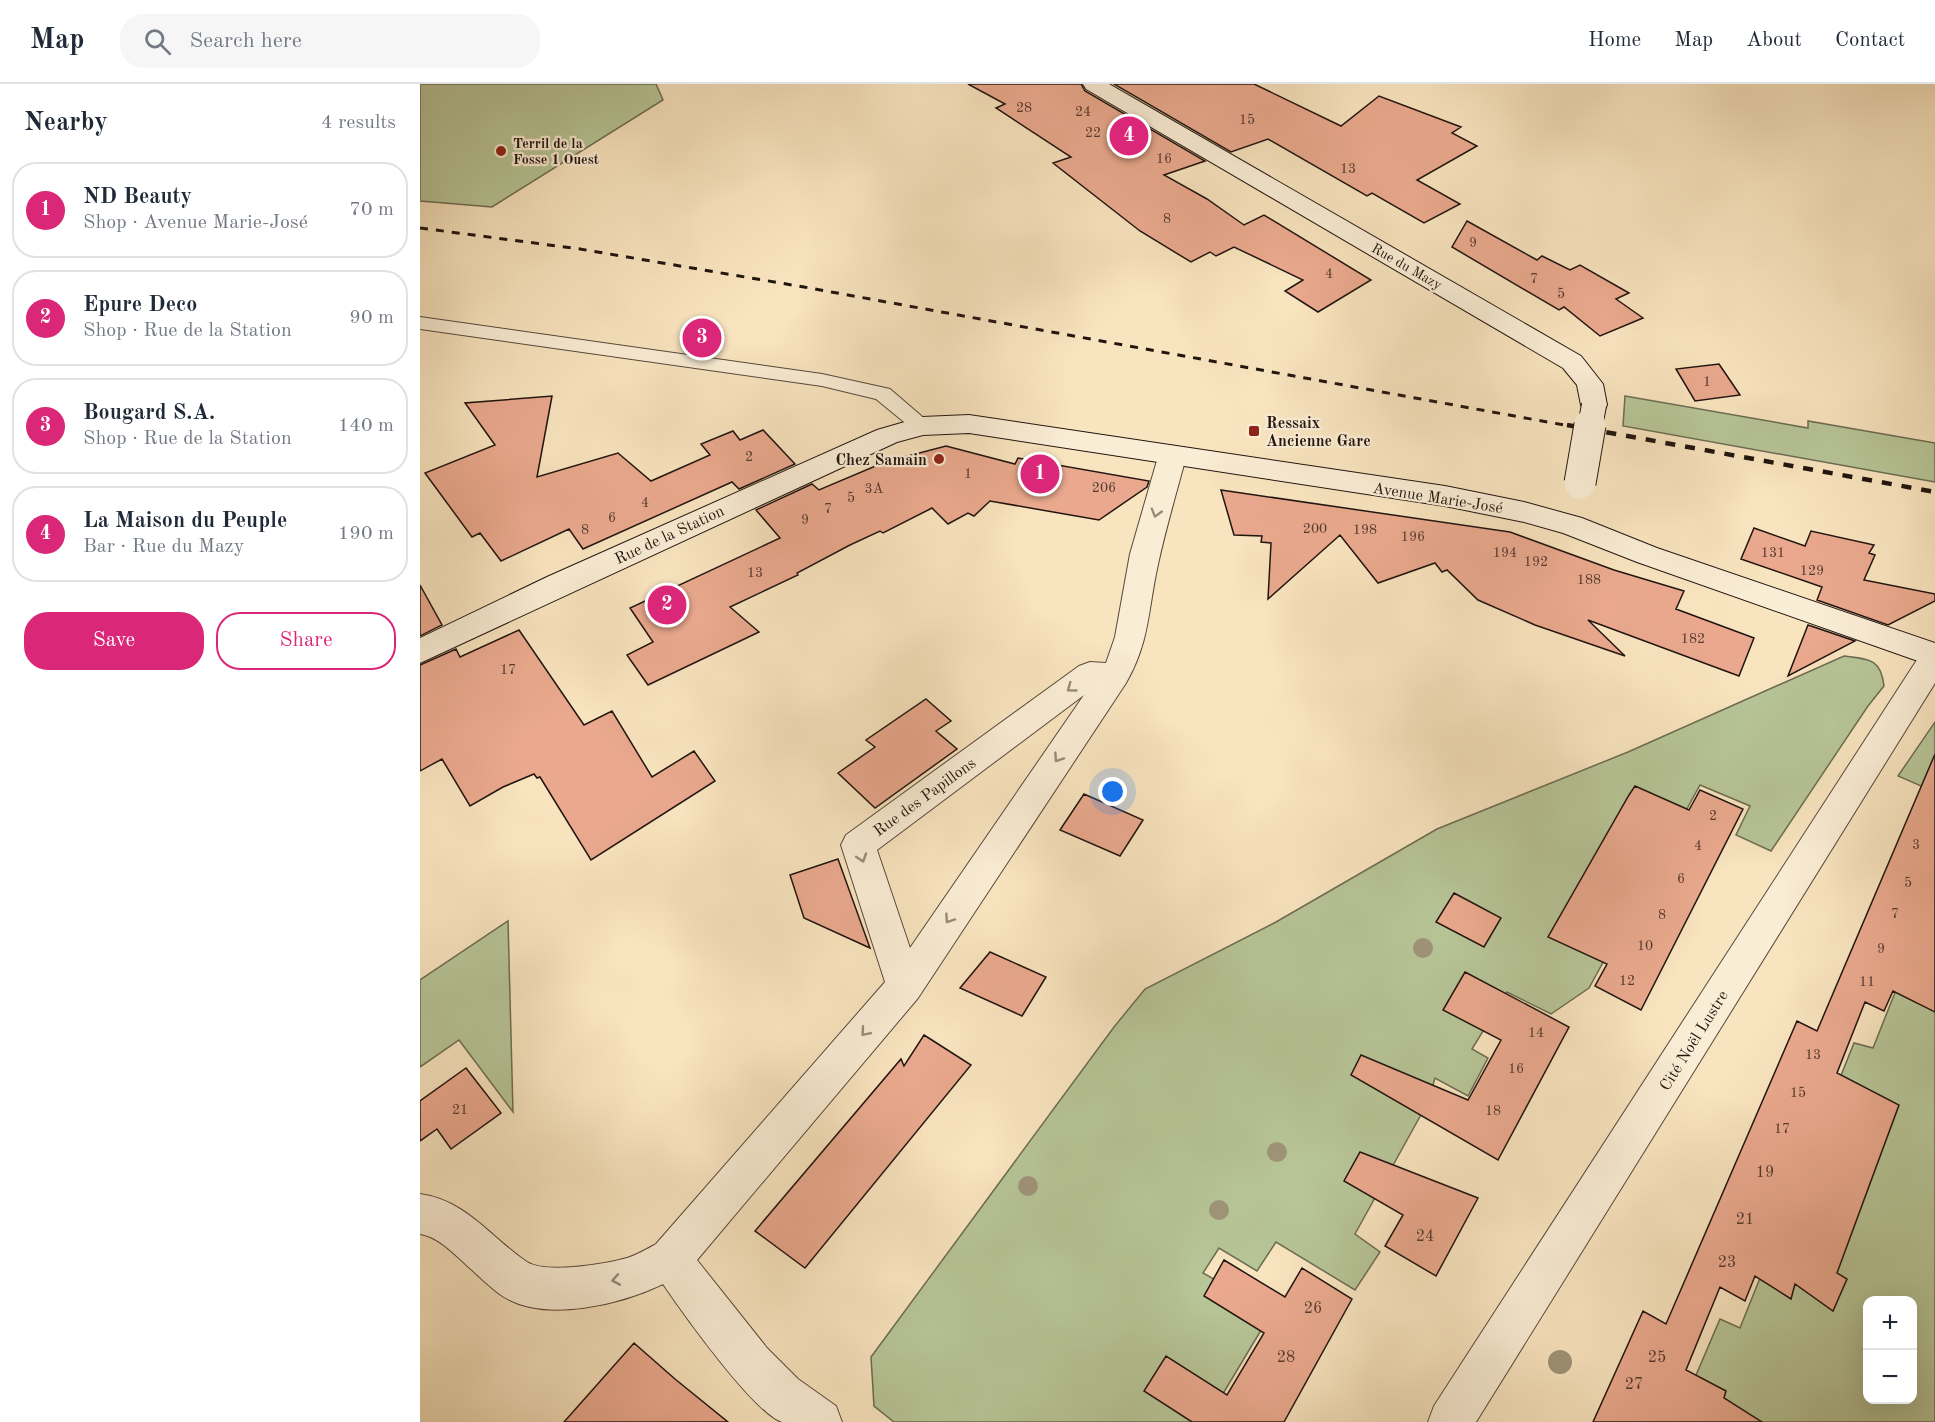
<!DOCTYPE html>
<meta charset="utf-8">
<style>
body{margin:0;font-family:"Old Standard TT",serif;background:#f6f6f7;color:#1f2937}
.controls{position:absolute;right:18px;bottom:18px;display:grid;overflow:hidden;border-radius:12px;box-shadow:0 6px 24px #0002}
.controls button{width:54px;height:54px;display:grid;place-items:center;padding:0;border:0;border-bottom:2px solid #e0e1e3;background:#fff;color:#1f2937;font:30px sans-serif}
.you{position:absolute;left:693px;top:708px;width:21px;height:21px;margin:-15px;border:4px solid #fff;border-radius:50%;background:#1a73e8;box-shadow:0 0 0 9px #1a73e833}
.badge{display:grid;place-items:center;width:39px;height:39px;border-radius:50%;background:#db2777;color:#fff;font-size:20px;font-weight:700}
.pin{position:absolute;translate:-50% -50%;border:3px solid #fff;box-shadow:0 2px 6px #0006}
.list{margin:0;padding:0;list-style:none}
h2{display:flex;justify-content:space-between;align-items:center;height:78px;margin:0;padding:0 24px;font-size:26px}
h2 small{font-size:20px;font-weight:400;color:#747a83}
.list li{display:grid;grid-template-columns:39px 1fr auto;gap:18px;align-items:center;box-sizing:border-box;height:96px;margin:0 12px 12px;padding:0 12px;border:2px solid #e0e1e3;border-radius:24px}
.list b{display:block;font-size:22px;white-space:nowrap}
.list p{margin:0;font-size:20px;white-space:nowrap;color:#747a83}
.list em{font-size:20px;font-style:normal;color:#747a83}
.actions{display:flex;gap:12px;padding:18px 24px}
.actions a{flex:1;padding:14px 0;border:2px solid #db2777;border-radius:24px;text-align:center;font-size:21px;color:#db2777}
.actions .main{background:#db2777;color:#fff}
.icon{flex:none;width:33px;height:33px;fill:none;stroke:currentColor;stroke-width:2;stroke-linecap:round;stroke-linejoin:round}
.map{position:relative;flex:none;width:1515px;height:1338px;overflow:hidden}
header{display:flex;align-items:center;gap:36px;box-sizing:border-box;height:84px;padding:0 30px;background:#fff;border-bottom:2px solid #e0e1e3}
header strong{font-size:28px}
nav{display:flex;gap:33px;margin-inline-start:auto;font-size:21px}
.search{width:420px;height:54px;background:#f6f6f7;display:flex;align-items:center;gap:15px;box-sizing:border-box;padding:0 21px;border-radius:24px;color:#747a83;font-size:22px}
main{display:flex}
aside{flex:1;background:#fff}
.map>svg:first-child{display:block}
</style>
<header>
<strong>Map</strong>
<div class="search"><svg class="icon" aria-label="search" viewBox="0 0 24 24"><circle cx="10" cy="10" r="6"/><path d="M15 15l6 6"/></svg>Search here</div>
<nav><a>Home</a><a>Map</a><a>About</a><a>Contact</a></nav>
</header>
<main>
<aside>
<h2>Nearby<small>4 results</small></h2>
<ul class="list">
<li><span class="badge">1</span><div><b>ND Beauty</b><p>Shop · Avenue Marie-José</p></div><em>70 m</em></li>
<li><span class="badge">2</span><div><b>Epure Deco</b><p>Shop · Rue de la Station</p></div><em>90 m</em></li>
<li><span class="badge">3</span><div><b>Bougard S.A.</b><p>Shop · Rue de la Station</p></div><em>140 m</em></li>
<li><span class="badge">4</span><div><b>La Maison du Peuple</b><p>Bar · Rue du Mazy</p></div><em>190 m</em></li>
</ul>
<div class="actions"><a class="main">Save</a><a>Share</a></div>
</aside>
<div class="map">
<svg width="1515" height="1338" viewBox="0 0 1515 1338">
<rect width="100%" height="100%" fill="#f8e4bf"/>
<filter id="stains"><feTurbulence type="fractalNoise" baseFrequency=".00333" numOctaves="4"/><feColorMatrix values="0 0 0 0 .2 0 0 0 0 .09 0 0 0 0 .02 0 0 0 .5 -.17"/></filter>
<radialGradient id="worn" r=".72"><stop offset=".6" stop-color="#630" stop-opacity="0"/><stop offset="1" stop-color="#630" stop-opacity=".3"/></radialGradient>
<path fill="#b7c597" stroke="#6c6c53" stroke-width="1.5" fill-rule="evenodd" d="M0 0H236L243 16 72 123 0 117Z
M1205 312 1388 344V337L1515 359V398L1203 342Z
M1424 572C1448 575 1461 574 1464 602L1448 622 1351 767 1316 751 1330 722 1280 701 1169 904 1131 930 1087 908 1052 965 1068 974 1048 1012 1015 994 1008 1018 935 1150 960 1168 935 1206 856 1158 837 1187 799 1164 783 1189 852 1228 786 1338H474L454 1322 451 1273 694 943 725 905 856 838 1017 745 1208 668Z
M1515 638V708L1478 692Z
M1515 808V1338H1256L1300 1235 1320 1244 1434 959 1453 964ZM1448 1216H1492V1316H1448Z
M88 837 93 1028 39 956 0 983V896Z"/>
<path fill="#eaa98e" stroke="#21140f" stroke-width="1.5" d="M548 0H661L665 7 785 77 744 91 787 115 824 141 844 131 951 196 898 228 865 207 883 196 814 163 796 172 790 168 771 178 720 147 633 79 651 73 576 24 585 20Z
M694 0H834L921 42 959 12 1041 43 1032 49 1057 62 997 96 1040 120 1004 139 952 109 947 112 848 55 811 68Z
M1047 137 1117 176 1122 172 1150 186 1160 181 1209 209 1196 215 1223 234 1180 252 1144 223 1139 226 1032 163Z
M1299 280 1320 311 1275 317 1256 285Z
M132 312 117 393 198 369 231 397 290 371 281 360 313 347 320 356 343 346 375 380 319 405 312 398 163 465 149 445 81 477 60 449 52 453 5 389 75 361 45 319Z
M526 362 595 380 598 374 729 397 727 403 679 436 570 417 554 432 548 429 528 440 512 424 463 449 460 447 430 461 377 489 378 491 310 523 339 548 228 601 207 571 233 558 210 524 360 454 336 426 392 400 399 406 465 378Z
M801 406 1090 448 1194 486 1264 507 1256 525 1334 554 1319 592 1168 536 1205 572 1115 541 1058 516 1027 486 1022 488 1015 479 958 499 920 451 848 515 851 459 841 458 842 452 814 451Z
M1334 444 1385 462 1391 447 1454 461 1449 469 1455 471 1444 496 1515 510V517L1468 541 1397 516 1402 503 1321 475Z
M0 501 22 541 0 552Z
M1388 541 1435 557 1368 592Z
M99 546 164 641 192 627 232 693 274 667 295 697 171 776 120 693 117 694 114 690 83 703 50 722 22 675 0 687V581L36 565 40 573Z
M506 615 531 637 516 647 537 665 455 724 418 689 455 663 446 656Z
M1515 670V928L1473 907 1464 927 1445 918 1417 989 1479 1021 1417 1189 1427 1195 1413 1227 1375 1200 1371 1215 1335 1192 1325 1217 1300 1203 1266 1286 1306 1307 1304 1314 1342 1338H1173L1223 1227 1246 1240 1377 937 1397 947Z
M1215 702 1269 726 1280 706 1323 725 1221 926 1175 902 1187 880 1128 853 1209 711Z
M664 710 723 736 700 772 640 746Z
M418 775 450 864 384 834 370 791Z
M1034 809 1081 834 1064 863 1016 838Z
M570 868 626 893 602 932 540 904Z
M1045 888 1149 943 1078 1076 931 991 941 971 1048 1016 1081 956 1023 926Z
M504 951 551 981 385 1184 335 1147 481 975 484 982Z
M46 984 81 1029 31 1065 17 1045 0 1057V1017Z
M940 1068 1058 1114 1016 1192 965 1162 983 1131 924 1097Z
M804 1176 865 1213 882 1184 932 1215 864 1338H772L724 1307 746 1272 807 1311 844 1249 784 1212Z
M214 1259 255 1295 308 1338H144Z"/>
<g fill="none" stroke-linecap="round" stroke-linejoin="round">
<defs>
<path id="lane" d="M0 233 402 290 470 305 513 342 509 347 502 349 495 347 456 315 402 302 0 245Z"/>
<path id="street" d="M752 364 762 366 766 373C756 410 745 447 737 485 728 528 729 559 706 599L498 914 277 1176 347 1264 378 1295 416 1322 422 1338C409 1338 373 1338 362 1338 334 1329 262 1228 243 1200 202 1220 126 1239 84 1213 73 1206 62 1195 52 1186 37 1173 20 1153 0 1150V1110C46 1116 71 1154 107 1178 126 1190 186 1180 207 1174 217 1171 227 1165 236 1160L465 898 421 761 426 751 659 582 670 578 686 579 695 553 710 470 738 373 742 366ZM664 611 490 864 457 766Z
M1515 561V599L1056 1338H1008L1014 1322 1504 565Z"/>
<path id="secondary" d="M663 0H689L1161 272 1183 300 1187 321 1184 327 1174 330 1164 327 1161 321 1157 301 1143 284 666 5Z
M549 331 1025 402 1104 418 1162 434 1237 464 1515 559V583L1217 478 1143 449 1104 438 1025 422 549 349 503 351 477 358 0 579V554L127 493 457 346 502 333Z"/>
</defs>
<use href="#lane" stroke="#57483b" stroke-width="2"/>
<use href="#street" stroke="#57483b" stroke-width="2"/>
<use href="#secondary" stroke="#21140f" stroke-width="2"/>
<use href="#lane" fill="#faedd5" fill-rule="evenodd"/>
<use href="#street" fill="#faedd5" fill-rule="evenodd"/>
<use href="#secondary" fill="#faedd5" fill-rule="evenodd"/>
<path stroke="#21140f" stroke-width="3" stroke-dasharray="8 8" stroke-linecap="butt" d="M0 144 160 165 384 203 1155 343"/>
<path stroke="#21140f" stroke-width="4.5" stroke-dasharray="10 10" stroke-linecap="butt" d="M1147 341 1515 408"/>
<defs>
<path id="secondary-bridge-far1" d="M1170 343 1174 321"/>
<path id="secondary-bridge" d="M1160 399 1170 341"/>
</defs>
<use href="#secondary-bridge-far1" stroke="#21140f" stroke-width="26" stroke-linecap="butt"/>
<use href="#secondary-bridge" stroke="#21140f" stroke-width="33" stroke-linecap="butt"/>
<use href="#secondary-bridge-far1" stroke="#faedd5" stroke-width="24"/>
<use href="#secondary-bridge" stroke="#faedd5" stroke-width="31"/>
</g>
<g fill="#9f9479">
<circle cx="1003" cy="864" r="10"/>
<circle cx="857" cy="1068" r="10"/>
<circle cx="608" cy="1102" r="10"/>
<circle cx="799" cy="1126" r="10"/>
<circle cx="1140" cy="1278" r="12"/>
</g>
<defs><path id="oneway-chevron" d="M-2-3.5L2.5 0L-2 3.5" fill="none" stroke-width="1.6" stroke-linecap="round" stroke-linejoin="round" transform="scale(1.5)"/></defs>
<g stroke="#988b7c">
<use href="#oneway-chevron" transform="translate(736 429) rotate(106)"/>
<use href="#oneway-chevron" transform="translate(651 604) rotate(144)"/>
<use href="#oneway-chevron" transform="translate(638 674) rotate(124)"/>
<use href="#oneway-chevron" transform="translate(442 774) rotate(72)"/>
<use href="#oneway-chevron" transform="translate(529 835) rotate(124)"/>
<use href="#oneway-chevron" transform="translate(445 948) rotate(131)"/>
<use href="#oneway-chevron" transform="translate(196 1196) rotate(170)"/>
</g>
<g fill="#8f2418" stroke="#faedd5" stroke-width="2">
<circle cx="81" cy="67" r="6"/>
<rect x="828" y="341" width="12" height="12" rx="3"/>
<circle cx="519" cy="375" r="6"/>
</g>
<g text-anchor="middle" stroke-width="4.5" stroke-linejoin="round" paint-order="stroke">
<g font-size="14" fill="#53392f">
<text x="604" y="28">28</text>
<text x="663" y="32">24</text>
<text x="827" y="40">15</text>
<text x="673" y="53">22</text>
<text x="744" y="79">16</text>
<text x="928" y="89">13</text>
<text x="747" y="139">8</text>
<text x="1053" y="163">9</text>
<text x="909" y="194">4</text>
<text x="1114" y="199">7</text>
<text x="1141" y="214">5</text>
<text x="1287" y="302">1</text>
<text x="329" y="377">2</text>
<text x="548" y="394">1</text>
<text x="684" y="408">206</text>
<text x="454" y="409">3A</text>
<text x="431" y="418">5</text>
<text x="225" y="423">4</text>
<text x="408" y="429">7</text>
<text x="192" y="438">6</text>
<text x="385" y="440">9</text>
<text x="895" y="449">200</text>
<text x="165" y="450">8</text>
<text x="945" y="450">198</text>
<text x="993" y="457">196</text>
<text x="1085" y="473">194</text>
<text x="1353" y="473">131</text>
<text x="1116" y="482">192</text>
<text x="1392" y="491">129</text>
<text x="335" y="493">13</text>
<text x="1169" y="500">188</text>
<text x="1273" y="559">182</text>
<text x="88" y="590">17</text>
<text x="1293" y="736">2</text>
<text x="1496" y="765">3</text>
<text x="1278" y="766">4</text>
<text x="1261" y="799">6</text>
<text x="1488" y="803">5</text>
<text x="1475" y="834">7</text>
<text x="1242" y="835">8</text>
<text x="1225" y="866">10</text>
<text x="1461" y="869">9</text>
<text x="1207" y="901">12</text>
<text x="1447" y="902">11</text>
<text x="1116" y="953">14</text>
<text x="1393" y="975">13</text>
<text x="1096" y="989">16</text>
<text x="1378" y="1013">15</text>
<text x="40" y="1030">21</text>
<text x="1073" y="1031">18</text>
<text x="1362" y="1049">17</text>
</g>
<g font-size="14" font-weight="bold" fill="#21140f" stroke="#faedd5" text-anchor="start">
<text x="93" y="64">Terril de la<tspan x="93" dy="16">Fosse 1 Ouest</tspan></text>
</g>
<g font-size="14" fill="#21140f" stroke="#faedd5">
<text transform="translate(987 182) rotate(30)" y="5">Rue du Mazy</text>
</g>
<g font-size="16" font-weight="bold" fill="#21140f" stroke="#faedd5" text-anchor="start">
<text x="846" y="344">Ressaix<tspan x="846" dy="18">Ancienne Gare</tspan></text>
<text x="507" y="381" text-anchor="end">Chez Samain</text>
</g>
<g font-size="16" fill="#21140f" stroke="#faedd5">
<text transform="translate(1018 413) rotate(9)" y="6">Avenue Marie-José</text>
<text transform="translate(249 450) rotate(-25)" y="6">Rue de la Station</text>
<text transform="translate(504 712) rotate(-36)" y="6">Rue des Papillons</text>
<text transform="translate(1273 956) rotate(-58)" y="6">Cité Noël Lustre</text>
</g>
<g font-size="16" fill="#53392f">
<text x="1345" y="1093">19</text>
<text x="1325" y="1140">21</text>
<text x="1005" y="1157">24</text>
<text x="1307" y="1183">23</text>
<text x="893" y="1229">26</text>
<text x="866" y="1278">28</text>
<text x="1237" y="1278">25</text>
<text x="1214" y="1305">27</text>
</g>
</g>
<rect width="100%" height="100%" filter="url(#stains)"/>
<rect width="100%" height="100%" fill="url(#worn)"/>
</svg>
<div class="controls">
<button>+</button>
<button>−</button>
</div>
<div class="you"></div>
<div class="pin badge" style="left:620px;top:390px">1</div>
<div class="pin badge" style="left:247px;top:521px">2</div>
<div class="pin badge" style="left:282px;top:254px">3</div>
<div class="pin badge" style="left:709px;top:52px">4</div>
</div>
</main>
